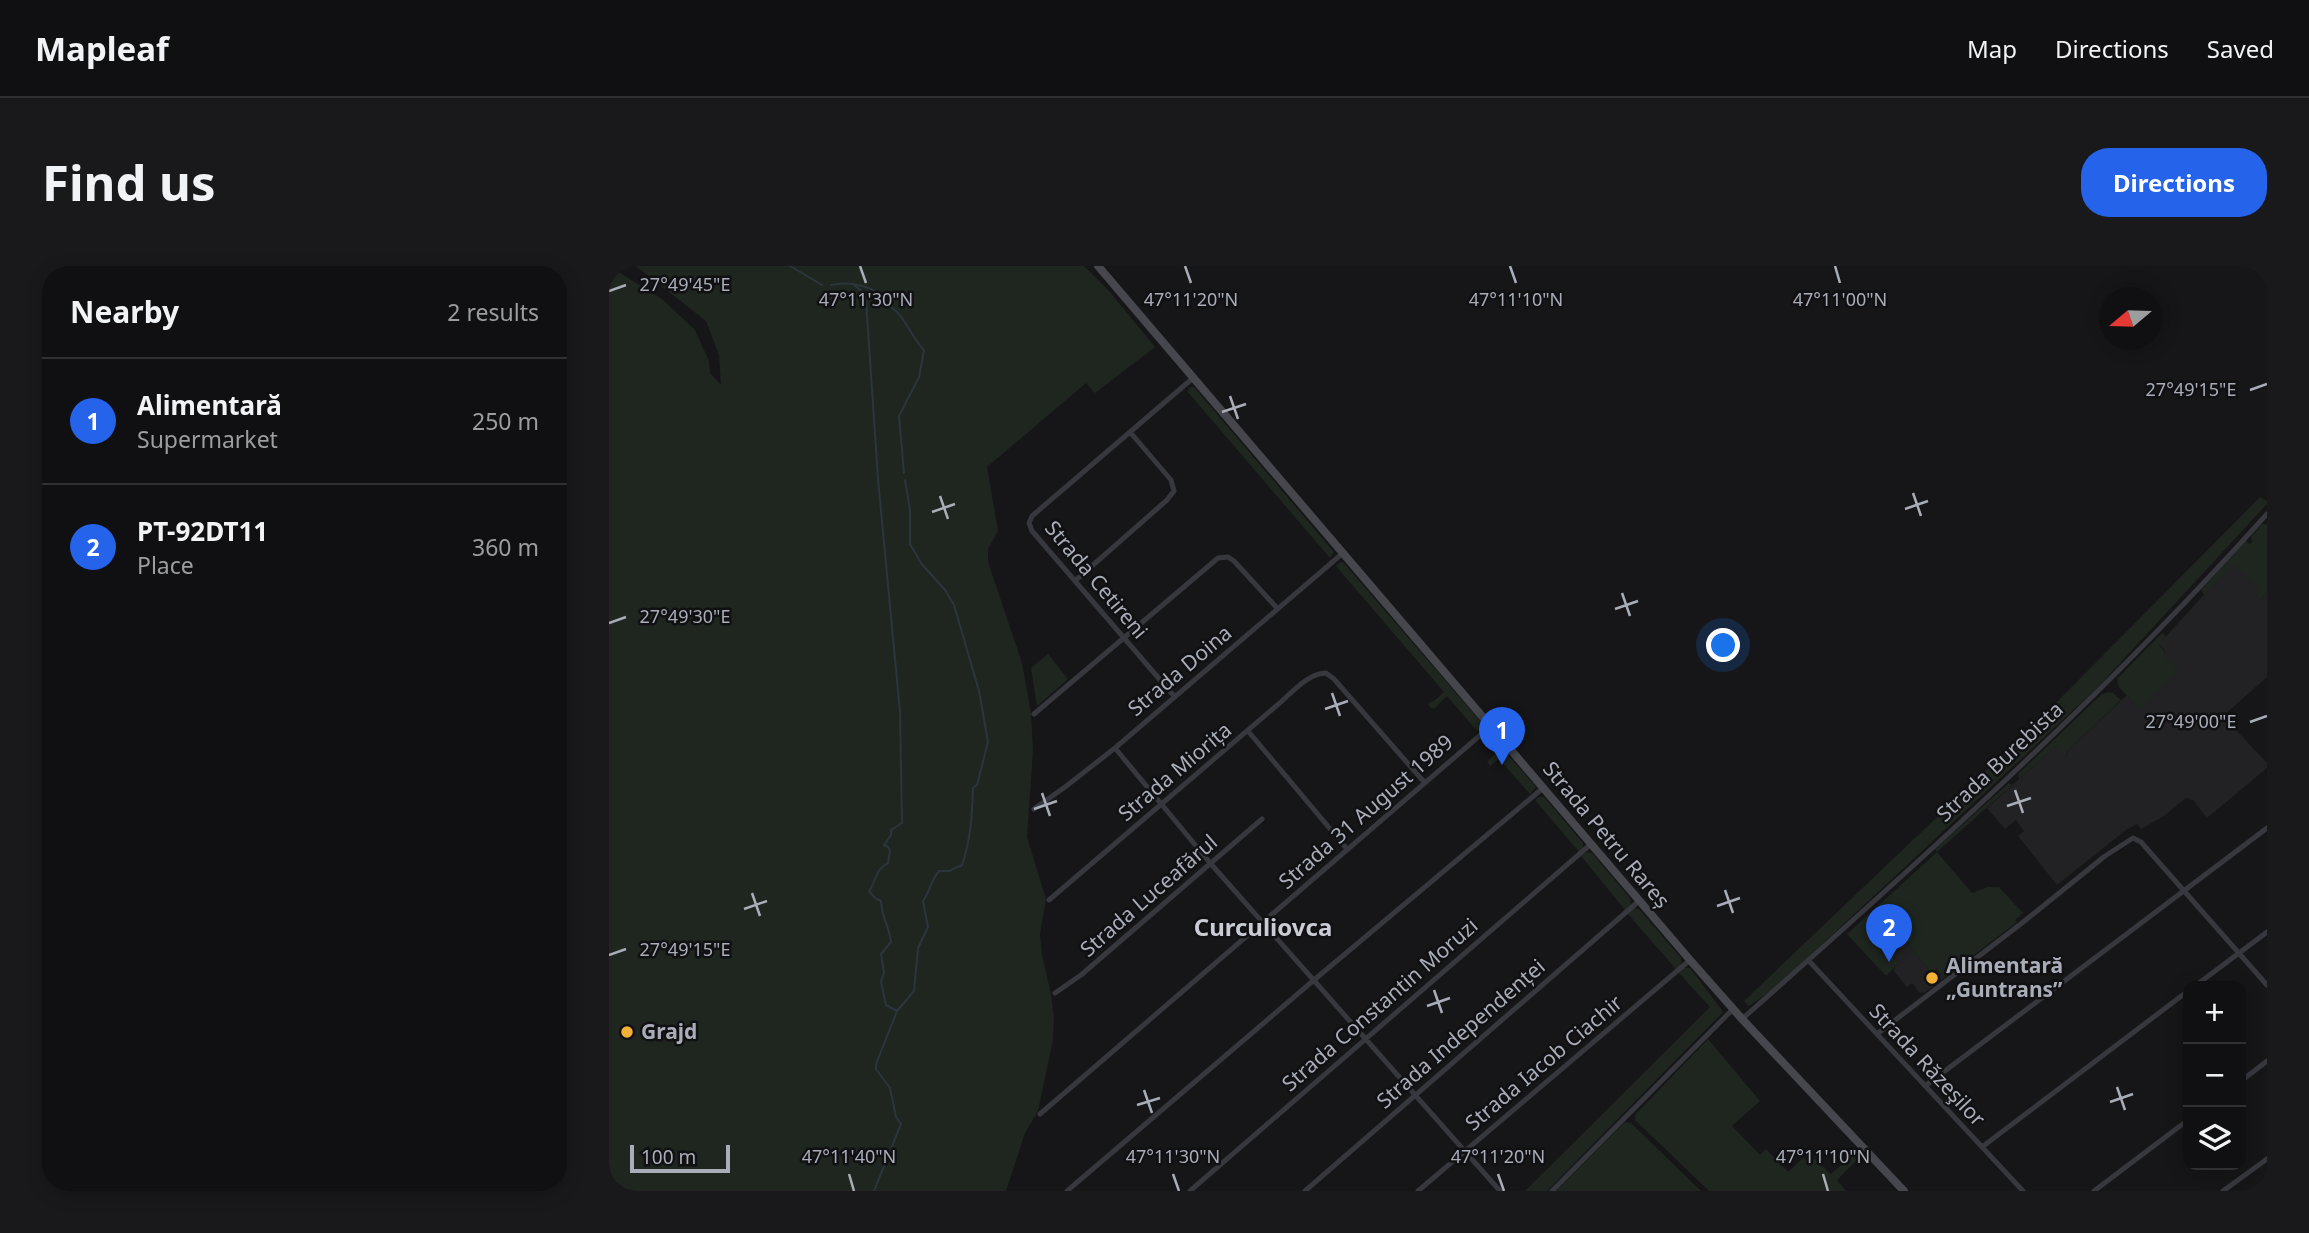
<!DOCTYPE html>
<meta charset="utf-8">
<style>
body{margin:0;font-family:"Noto Sans",sans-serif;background:#19191b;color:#f1f3f6}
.controls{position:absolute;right:21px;bottom:21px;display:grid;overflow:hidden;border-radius:14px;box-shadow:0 4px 18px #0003}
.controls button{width:63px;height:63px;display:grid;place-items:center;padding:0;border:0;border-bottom:2px solid #303032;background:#101012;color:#f1f3f6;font:35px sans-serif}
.compass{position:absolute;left:1490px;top:21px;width:63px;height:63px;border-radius:50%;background:#101012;box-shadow:0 4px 18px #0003;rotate:251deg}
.scale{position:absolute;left:21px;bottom:18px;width:100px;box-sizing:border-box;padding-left:7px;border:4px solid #a8adb8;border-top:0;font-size:19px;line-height:24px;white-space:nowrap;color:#a8adb8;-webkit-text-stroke:5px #111113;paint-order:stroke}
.you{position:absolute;left:1115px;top:380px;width:24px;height:24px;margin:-18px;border:5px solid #fff;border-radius:50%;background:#1a73e8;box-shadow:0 0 0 10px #1a73e833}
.badge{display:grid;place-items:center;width:46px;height:46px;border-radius:50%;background:#2563eb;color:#fff;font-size:23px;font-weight:700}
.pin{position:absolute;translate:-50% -58px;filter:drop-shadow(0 2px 4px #0008)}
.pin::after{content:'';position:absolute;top:37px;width:24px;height:21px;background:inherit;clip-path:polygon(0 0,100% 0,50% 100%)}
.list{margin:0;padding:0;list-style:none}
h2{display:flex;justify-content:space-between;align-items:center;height:91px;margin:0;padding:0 28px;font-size:30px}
h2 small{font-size:23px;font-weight:400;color:#9c9d9f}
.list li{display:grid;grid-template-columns:46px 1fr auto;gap:21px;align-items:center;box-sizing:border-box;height:126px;padding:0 28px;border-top:2px solid #303032}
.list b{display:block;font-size:26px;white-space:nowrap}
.list p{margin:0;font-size:23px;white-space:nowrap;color:#9c9d9f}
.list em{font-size:23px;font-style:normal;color:#9c9d9f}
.icon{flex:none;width:38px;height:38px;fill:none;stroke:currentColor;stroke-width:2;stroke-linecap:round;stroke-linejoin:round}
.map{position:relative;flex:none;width:1658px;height:925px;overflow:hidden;border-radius:28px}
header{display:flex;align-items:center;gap:42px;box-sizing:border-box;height:98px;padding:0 35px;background:#101012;border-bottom:2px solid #303032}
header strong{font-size:33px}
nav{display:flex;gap:38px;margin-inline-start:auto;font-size:24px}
.intro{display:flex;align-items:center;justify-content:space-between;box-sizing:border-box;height:168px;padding:0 42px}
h1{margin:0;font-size:49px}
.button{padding:18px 32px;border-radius:28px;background:#2563eb;color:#fff;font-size:24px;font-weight:700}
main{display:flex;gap:42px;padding:0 42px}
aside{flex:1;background:#101012;border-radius:28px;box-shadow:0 4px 18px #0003}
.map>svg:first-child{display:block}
</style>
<header>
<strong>Mapleaf</strong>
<nav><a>Map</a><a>Directions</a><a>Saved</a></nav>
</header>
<div class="intro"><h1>Find us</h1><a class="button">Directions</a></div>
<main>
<aside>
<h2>Nearby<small>2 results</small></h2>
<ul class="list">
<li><span class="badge">1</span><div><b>Alimentară</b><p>Supermarket</p></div><em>250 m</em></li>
<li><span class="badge">2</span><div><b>PT-92DT11</b><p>Place</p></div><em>360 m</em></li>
</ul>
</aside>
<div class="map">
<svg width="1658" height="925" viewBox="0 0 1658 925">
<rect width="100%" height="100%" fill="#161618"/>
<path fill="#222225" d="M1624 297 1651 322 1649 332 1651 334 1658 327V411L1614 450 1658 497V502L1598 552 1584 534 1577 532 1555 550 1532 563 1528 558 1517 564 1448 619 1409 570 1415 565 1407 554 1396 563 1378 542 1447 480 1457 491 1459 484 1518 429 1530 442 1556 385 1550 378Z
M1297 676 1322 706 1326 702 1335 712 1315 727 1310 726 1303 717 1298 721 1284 704 1290 697 1283 689Z"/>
<path fill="#1e261f" d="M0 0 53 33 86 64 100 95 101 107 112 119 110 89 97 55 27 0H475L501 26 546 81 486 127 477 117 378 201 389 265 379 283V296L413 397 422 447 424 485 418 571 437 633 431 668 433 689 442 728 445 751 444 774 429 845 416 867 397 925H0Z
M582 121H585L725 286 721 292 578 125Z
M1651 231 1658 235V238L1487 423 1166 722 1140 740 1135 735 1430 454Z
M1653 258H1658V327L1651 334 1648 332 1650 322 1624 298 1595 329 1592 324 1637 275 1641 278 1643 276 1642 271Z
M731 296H734L872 456 873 461 868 465 838 430 825 443 821 441 819 437 825 435 835 426 727 300Z
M1553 367 1557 370 1550 379 1556 386 1554 388 1570 405 1530 442 1510 421 1508 413Z
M439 388 459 413 428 440 422 402Z
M1499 426 1504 427 1512 434 1459 484 1456 492 1447 480 1410 513 1409 508 1493 428Z
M879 471 885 473 927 521 921 528 890 493 881 500 878 496 886 488 874 474Z
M1400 517 1403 519 1328 586 1363 627 1379 621H1390L1414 647 1406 654 1408 656 1335 712 1327 702 1322 706 1297 676 1283 689 1290 697 1277 710 1238 668 1328 586 1326 583Z
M930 531H935L974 577V583L970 586 926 534Z
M977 586 983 587 1021 632 1022 639 1016 644 972 590Z
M1024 642 1030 643 1072 692V699L1067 703 1018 647Z
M1075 702H1081L1113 744V747L938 925H916L1101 741 1069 706Z
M1099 773 1151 835 1123 860 1151 889 1157 883 1179 906 1194 892 1202 896 1206 893 1222 908 1246 887 1250 892 1228 914 1237 925H1100L1026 854V849Z
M1016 856 1022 857 1092 925H947Z"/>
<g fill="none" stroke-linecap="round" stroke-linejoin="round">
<path stroke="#2c353c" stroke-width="2" d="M181 0 213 19
M222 19C238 15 270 19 275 37 294 44 301 70 315 84L310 111 290 150 295 207
M245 19 254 26 257 34 269 213 291 446 293 557 282 564V569L275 579 279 581 281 585 279 597C266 603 267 616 260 625L266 632 272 635C273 653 280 660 282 676L272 688 275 707 272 716 277 739 288 745
M265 925 292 858 287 851 281 822 267 803V798L288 745 305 725 309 682 319 661 314 635C321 625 322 614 330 605H340L353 599C362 573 363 549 364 522L368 519 379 476 370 425 345 339 336 324 312 297 301 278V244L296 214"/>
<path stroke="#37383d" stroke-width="5" d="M467 314 558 234 565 225 562 214 521 166
M565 430 423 265 420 257 423 250 584 112
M425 448 609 292 619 291 625 295 668 342
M639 465 738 583
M506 482 602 598 891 925
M425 543 456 521 506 482 734 287
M440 634 666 441C680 430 698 407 717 407L725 413 816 517
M1200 695 1414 925
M1586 720 1658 666
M446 727 472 709 653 553
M1133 753C1314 593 1497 428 1658 248
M1268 768 1413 657 1496 590 1524 572 1532 576 1658 719
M1632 815 1658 795
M1316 820 1658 562
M431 848 882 460
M1373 881 1579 725
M458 925 705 714 934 522
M581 925 982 578
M696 925 1030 635
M809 925 1081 694
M943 925 1124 743
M1485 925 1579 854
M1614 925 1658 893"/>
<path stroke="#45474d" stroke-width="8" d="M489 0 1081 694 1133 753 1295 925"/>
</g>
<path fill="none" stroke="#a8adb8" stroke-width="2.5" d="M251 0 257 17M576 0 582 17M901 0 907 17M1226 0 1231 17M0 25 17 19M1641 124 1658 118M621 130 629 153M613 146 637 138M1304 227 1312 250M331 230 339 253M1296 243 1319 235M323 246 346 238M1013 327 1021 350M1006 343 1029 335M0 357 17 351M723 427 731 450M716 443 739 435M1641 456 1658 450M1406 524 1414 547M433 527 441 550M1398 540 1422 532M425 543 448 535M1116 624 1124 647M143 627 151 650M1108 640 1131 632M135 643 158 635M0 689 17 683M825 724 833 747M818 740 841 732M1508 821 1516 844M535 824 543 847M1501 836 1524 828M528 839 551 832M240 908 245 925M564 908 570 925M889 908 895 925M1214 908 1219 925"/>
<g fill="#f2b134" stroke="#111113" stroke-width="2.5">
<circle cx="1323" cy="712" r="7"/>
<circle cx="18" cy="766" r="7"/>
</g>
<g text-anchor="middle" stroke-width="5" stroke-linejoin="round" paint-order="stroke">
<g font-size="21" fill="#a8adb8" stroke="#111113">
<text transform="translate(487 314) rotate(50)" y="7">Strada Cetireni</text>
<text transform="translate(571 405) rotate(-40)" y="7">Strada Doina</text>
<text transform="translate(1391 496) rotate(-43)" y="7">Strada Burebista</text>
<text transform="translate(566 506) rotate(-40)" y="7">Strada Miorița</text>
<text transform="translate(757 546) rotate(-41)" y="7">Strada 31 August 1989</text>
<text transform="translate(997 569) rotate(50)" y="7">Strada Petru Rareș</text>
<text transform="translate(540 630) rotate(-41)" y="7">Strada Luceafărul</text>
<text transform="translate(771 739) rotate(-41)" y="7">Strada Constantin Moruzi</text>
<text transform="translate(852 768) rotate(-41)" y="7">Strada Independenței</text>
<text transform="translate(935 797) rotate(-40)" y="7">Strada Iacob Ciachir</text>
<text transform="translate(1318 799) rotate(47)" y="7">Strada Răzeşilor</text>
</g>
<g font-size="21" font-weight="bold" fill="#a8adb8" stroke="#111113" text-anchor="start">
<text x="1337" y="707">Alimentară<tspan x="1337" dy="24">„Guntrans”</tspan></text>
<text x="32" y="773">Grajd</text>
</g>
<g font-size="24" font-weight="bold" fill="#c9ccd4" stroke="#111113">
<text x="654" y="670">Curculiovca</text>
</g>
</g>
<g font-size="18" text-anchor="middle" fill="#a8adb8" stroke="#111113" stroke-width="5" stroke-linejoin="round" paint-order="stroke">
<text x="76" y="25">27°49'45"E</text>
<text x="257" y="40">47°11'30"N</text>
<text x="582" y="40">47°11'20"N</text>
<text x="907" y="40">47°11'10"N</text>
<text x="1231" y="40">47°11'00"N</text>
<text x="1582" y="130">27°49'15"E</text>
<text x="76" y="357">27°49'30"E</text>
<text x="1582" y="462">27°49'00"E</text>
<text x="76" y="690">27°49'15"E</text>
<text x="240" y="897">47°11'40"N</text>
<text x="564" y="897">47°11'30"N</text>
<text x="889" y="897">47°11'20"N</text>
<text x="1214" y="897">47°11'10"N</text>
</g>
</svg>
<div class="controls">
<button>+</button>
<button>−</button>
<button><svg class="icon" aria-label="layers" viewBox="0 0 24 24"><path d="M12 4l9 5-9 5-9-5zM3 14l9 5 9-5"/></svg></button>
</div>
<svg class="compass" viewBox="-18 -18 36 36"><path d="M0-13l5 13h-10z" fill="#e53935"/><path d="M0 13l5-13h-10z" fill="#9c9d9f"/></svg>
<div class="scale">100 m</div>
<div class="you"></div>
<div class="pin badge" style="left:893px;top:499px">1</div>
<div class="pin badge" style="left:1280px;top:696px">2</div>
</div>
</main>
